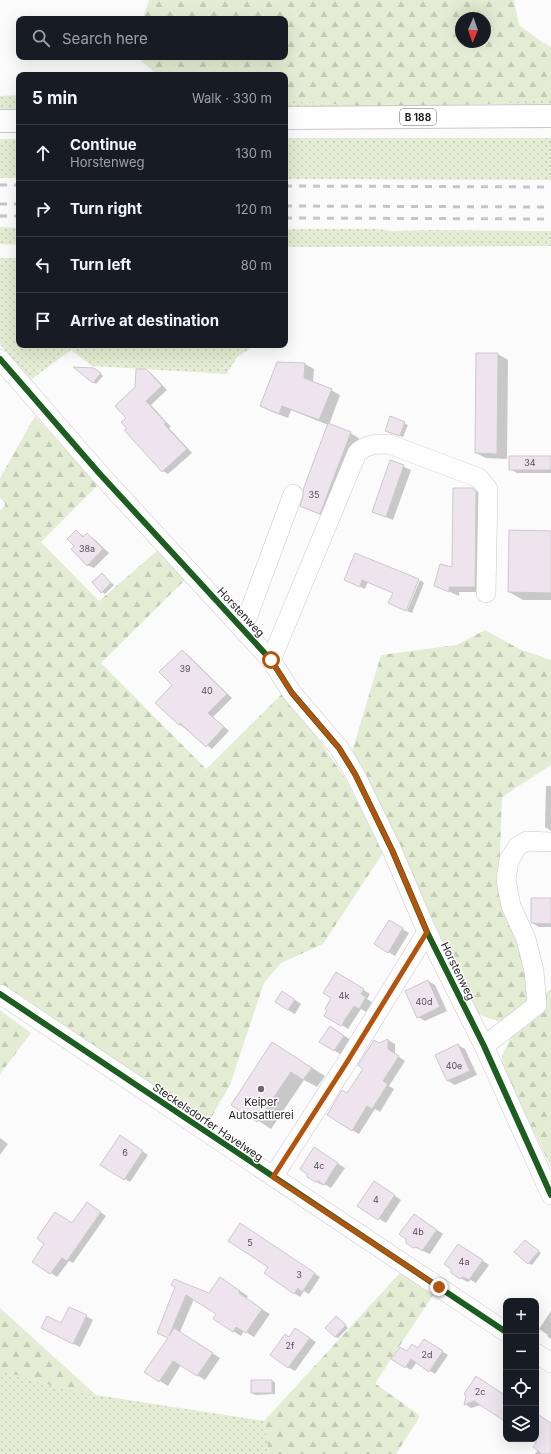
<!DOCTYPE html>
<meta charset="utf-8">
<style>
body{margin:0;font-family:Inter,sans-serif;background:#242831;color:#f1f3f6}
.controls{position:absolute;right:12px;bottom:12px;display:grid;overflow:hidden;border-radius:8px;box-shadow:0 4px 16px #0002}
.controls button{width:36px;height:36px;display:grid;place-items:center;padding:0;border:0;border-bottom:1px solid #363941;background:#171b24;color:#f1f3f6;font:20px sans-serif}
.compass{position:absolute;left:455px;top:12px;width:36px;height:36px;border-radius:50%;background:#171b24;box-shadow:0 4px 16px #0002;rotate:182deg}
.stop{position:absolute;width:12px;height:12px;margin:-9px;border:3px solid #b45309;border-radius:50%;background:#fff}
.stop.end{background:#b45309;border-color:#fff;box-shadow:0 1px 4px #0008}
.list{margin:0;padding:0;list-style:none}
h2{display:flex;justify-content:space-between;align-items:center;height:52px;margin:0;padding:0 16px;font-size:17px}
h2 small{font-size:13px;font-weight:400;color:#9ea1a6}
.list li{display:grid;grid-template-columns:26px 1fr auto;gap:12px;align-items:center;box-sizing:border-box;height:56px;padding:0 16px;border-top:1px solid #363941}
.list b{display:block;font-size:15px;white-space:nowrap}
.list p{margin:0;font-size:13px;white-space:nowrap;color:#9ea1a6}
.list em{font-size:13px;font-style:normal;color:#9ea1a6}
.icon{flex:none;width:22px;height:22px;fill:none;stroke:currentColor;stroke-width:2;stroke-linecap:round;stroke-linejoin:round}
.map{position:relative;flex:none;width:551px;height:1454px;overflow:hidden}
.search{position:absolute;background:#171b24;box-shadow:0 4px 16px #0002;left:16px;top:16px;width:272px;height:44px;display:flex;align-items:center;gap:10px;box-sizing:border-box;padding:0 14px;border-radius:8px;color:#9ea1a6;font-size:15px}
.panel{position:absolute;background:#171b24;box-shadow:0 4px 16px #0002;left:16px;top:72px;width:272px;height:276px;border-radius:8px}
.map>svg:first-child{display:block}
</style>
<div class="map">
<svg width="551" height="1454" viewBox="0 0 551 1454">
<defs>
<pattern id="grass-dots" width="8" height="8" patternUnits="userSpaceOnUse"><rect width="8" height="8" fill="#e4ecd3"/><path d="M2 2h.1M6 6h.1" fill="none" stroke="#c3cab5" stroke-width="1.8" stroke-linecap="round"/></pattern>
<pattern id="forest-firs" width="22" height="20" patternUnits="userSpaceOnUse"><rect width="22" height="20" fill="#e4ecd3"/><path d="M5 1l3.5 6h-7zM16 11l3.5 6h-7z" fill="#c3cab5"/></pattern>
</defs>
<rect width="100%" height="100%" fill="#fcfbfc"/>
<path fill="url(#grass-dots)" d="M19 95V109L0 110V96Z
M551 98V105L489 104Z
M285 100 379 108H285Z
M285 138H551V180L285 179Z
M0 139H19V178H0Z
M0 227 19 228V245L0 244Z
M285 229H378L392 231 431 230 551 231V246L285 247Z
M0 258H19V345H260L251 348 237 357 227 374 92 366 71 350 29 381 0 344Z
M0 1370 53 1386 96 1395 264 1421 269 1454H0Z"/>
<path fill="url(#forest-firs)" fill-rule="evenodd" d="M149 0H514L519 25 542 42 551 47V98L489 104 379 108 285 100V75H158L141 61 140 57H285V19H143ZM461 18H485V42H461Z
M35 416 98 485 41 542 99 601 158 550 185 580 101 663 206 769 285 691 345 778 383 853 323 944 281 963 264 983 230 1085 208 1123 0 986V510L5 506V503L0 498V478Z
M485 630 519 649 551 660V765L502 797 499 878 534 1002 551 989V1167L501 1064C502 1051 509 1045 512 1032L501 1022 482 1016 475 1011 397 843 351 755 381 655 457 645Z
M0 1010 31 1033 0 1074Z
M400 1273 433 1295 376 1382V1384L419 1415V1418L396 1454H269L264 1421Z
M0 1308 96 1395 53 1386 0 1370Z"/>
<path fill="#0003" d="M477 354H498L508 360 507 459 486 458 476 453Z
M305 364 314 369 313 382 331 390 340 395 329 425 350 433 359 438 329 518 311 511 301 506 328 425 291 410 288 418 270 411 261 406Z
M146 370 152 374 167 390 151 405 171 427 169 428 192 453 168 474 163 471 128 429 127 418 136 387Z
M98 371 103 376 96 384 93 382Z
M391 418 408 425 403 437 389 432Z
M551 457V473H517L510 469Z
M391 461 411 470 393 520 373 512Z
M473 489 483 495 485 592H459V596L435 585 453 569Z
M76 531 85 537 87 534 93 538 109 553 94 568 87 565 75 546Z
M551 532V600H523L509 592Z
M102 574 114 585 105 594 102 592Z
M418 579 405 610 390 603 394 593 368 582 365 589 345 580Z
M420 580 424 583 412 613 407 611Z
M182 651 187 654 232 698 213 717 229 731 212 749 179 724 173 685Z
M546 786H551V831L545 827Z
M551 899V927H539L532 923Z
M389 921 409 933 395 956 375 944Z
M336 973 370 994 367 999 372 1002 366 1012 361 1009 348 1029 326 1015 333 998Z
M428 981 435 985 447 1011 425 1021 418 1017Z
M289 996 301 1004 295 1014 288 1010Z
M337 1031 351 1040 341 1055 334 1050Z
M388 1040 395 1044V1054L405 1061 389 1086 394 1089 380 1112 375 1109 359 1134 352 1130 348 1094 379 1044Z
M273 1043 325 1076 317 1087 304 1080 271 1129 232 1104Z
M458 1045 465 1049 477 1075 455 1085 448 1081Z
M0 1138 8 1144 0 1155Z
M126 1140 148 1155 130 1182 102 1164Z
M321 1153 345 1168 331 1188 326 1185H322L315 1181Z
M381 1186 401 1200 386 1223 359 1205Z
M93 1207 106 1216 73 1263 69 1261 57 1277 34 1261 72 1224Z
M414 1215 443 1234 430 1254 414 1247Z
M247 1228 320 1277 309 1294 304 1291 300 1297 294 1293 269 1267Z
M526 1241 541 1253 532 1265 528 1263Z
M466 1249 489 1265 476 1283 471 1280 468 1282 460 1278Z
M228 1283 248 1296 246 1299 270 1314 254 1337 244 1331 241 1336 233 1331 217 1314 194 1299 180 1332 220 1358 205 1380 181 1365 168 1386 160 1381 168 1338 158 1333 177 1287 210 1295Z
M551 1311V1339L547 1336 548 1335 539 1329Z
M86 1316 93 1320 80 1347 49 1332 61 1324Z
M339 1319 348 1328 338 1338 335 1337Z
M296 1329 316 1342 295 1371 288 1367 289 1338Z
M430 1344 448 1355 435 1374 417 1362 411 1370 406 1367 407 1352Z
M271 1381 275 1382V1394L255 1395 252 1393Z
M467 1395 506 1396V1421L481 1405 471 1408 465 1404Z
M536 1414 550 1423 551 1422V1454H535L538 1450V1441L536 1439Z"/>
<path fill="#eee4ee" stroke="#ccc8cc" d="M476 353H498L497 454 475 453Z
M277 362 305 363 304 378 332 389 319 420 282 406 279 414 260 406Z
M73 367 94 368 101 373 93 383Z
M136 369H146L162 386 146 401 166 423 164 424 187 449 162 472 124 430 127 429 121 422 126 418 115 406 135 387Z
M390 416 405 422 400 436 385 431Z
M328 423 351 432 320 514 300 506 303 497V490Z
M509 456H551V470H509Z
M390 460 404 465 386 517 372 512Z
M453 488H473L476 492 475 587H449V592L434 586 440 564 452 567Z
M76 530 83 537 87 533 103 549 87 566 71 549 74 546 67 539Z
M509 530 551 531V593L508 592Z
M355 553 419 579 406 611 388 603 393 593 362 580 360 587 344 580Z
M102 573 111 583 101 593 92 582Z
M182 650 227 694 208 713 224 727 206 747 180 723 179 725 155 703 172 685 159 672Z
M531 898H551V924L531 923Z
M389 920 403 928 388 953 374 944Z
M336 972 364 989 361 994 366 997 359 1009 354 1006 341 1026 324 1016 327 1011 325 1009 331 998 323 993Z
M428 980 440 1007 417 1018 405 991Z
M282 991 295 1000 288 1010 275 1002Z
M330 1026 344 1036 334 1051 319 1042Z
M388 1039V1049L399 1056 383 1081 388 1084 372 1109 367 1106 352 1131 327 1115 342 1090 347 1093 363 1069 358 1065 374 1040 379 1043Z
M272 1042 312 1068 303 1080 291 1072 257 1122 231 1105Z
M458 1044 470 1071 447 1081 435 1055Z
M120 1135 143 1151 124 1180 100 1165Z
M314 1147 338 1163 324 1185 318 1181 315 1182 307 1177V1174L300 1169Z
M374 1181 395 1195 378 1220 357 1206Z
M87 1202 101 1212 67 1261 62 1258 50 1274 32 1262 44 1244 37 1238 55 1212 72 1223Z
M414 1214 437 1230 422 1251 417 1247 413 1248 406 1243V1239L399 1234Z
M240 1223 315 1273 302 1292 298 1288 294 1294 264 1273 268 1267 228 1241Z
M525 1240 539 1251 528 1264 514 1252Z
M458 1244 483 1260 469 1280 463 1277 460 1279 451 1273V1269L444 1264Z
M220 1277 240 1291 239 1293 262 1309 246 1333 236 1327 233 1332 213 1319 216 1314 186 1295 169 1336 174 1328 213 1353 197 1376 173 1361 159 1382 144 1372 168 1338 157 1333 175 1287 171 1285 174 1279 209 1293Z
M69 1307 87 1315 73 1344 41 1328 47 1316 61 1323Z
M336 1316 346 1325 335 1337 325 1328Z
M295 1328 310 1338 288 1368 270 1355 285 1334 289 1337Z
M424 1339 443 1351 429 1372 411 1359 405 1368 391 1359 400 1347 407 1351 412 1344 418 1348Z
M476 1376 506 1396V1422L474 1401 464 1405 466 1396 464 1394Z
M251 1380H272V1393H251Z
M536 1413 551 1423V1454H542L533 1447 536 1443Z"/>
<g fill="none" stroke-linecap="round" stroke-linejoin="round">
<defs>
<path id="minor" d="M0 359 99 473 271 660 292 693 339 748 355 774 392 850 427 932 484 1046 551 1195
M243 629 293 494
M271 660 357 453C366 444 376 444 389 444L479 478 488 489 486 593
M0 994 506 1332
M484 1046 537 1005 534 971 526 939 511 906 506 880 509 860 518 846 527 841 551 842
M273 1177 347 1062 427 932
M536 1353 551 1363"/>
<path id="major" d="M285 118 551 116
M0 121H19"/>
</defs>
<use href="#minor" stroke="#cac7ca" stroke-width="20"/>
<use href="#major" stroke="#cac7ca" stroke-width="24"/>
<use href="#minor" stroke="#fffeff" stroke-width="19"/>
<use href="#major" stroke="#fffeff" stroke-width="22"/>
<path stroke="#c6c5c6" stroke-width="3" stroke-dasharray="7 7" stroke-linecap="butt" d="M0 185H19
M285 186 551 187
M0 204H19
M285 206 551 207
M0 216H19
M285 218 551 219"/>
<defs>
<path id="cycleway" d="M0 359 99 473 271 660 292 693 339 748 355 774 392 850 427 932 484 1046 551 1195
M0 994 506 1332"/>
</defs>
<use href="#cycleway" stroke="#fff" stroke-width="8"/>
<use href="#cycleway" stroke="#1b5e20" stroke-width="6"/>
</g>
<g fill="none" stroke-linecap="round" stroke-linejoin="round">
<path stroke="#b45309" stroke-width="5" d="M271 660 292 693 339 748 355 774 392 850 427 932 347 1062 273 1177 439 1287"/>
</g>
<circle fill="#6e6a6e" stroke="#fff" stroke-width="1.5" cx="261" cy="1089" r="4"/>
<g text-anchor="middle" stroke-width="3" stroke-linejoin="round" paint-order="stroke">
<g font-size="9" fill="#554e55">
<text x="530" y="466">34</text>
<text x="314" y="498">35</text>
<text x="87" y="552">38a</text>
<text x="185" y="672">39</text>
<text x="207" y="694">40</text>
<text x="344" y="999">4k</text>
<text x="424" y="1005">40d</text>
<text x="454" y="1069">40e</text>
<text x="125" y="1156">6</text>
<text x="319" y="1169">4c</text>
<text x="376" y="1203">4</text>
<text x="418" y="1235">4b</text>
<text x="250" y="1246">5</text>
<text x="464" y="1265">4a</text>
<text x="299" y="1278">3</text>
<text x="290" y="1349">2f</text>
<text x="427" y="1358">2d</text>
<text x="480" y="1395">2c</text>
</g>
<rect fill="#fff" stroke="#646064" stroke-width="1" x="400" y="109" width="36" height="16" rx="3"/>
<g font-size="10" font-weight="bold" fill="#221c22">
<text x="418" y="121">B 188</text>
</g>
<g font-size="11" fill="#221c22" stroke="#fff">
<text transform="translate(241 612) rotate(47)" y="4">Horstenweg</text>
<text transform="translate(458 971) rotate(64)" y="4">Horstenweg</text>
<text transform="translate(208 1122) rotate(34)" y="4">Steckelsdorfer Havelweg</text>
</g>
<g font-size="11" fill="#221c22" stroke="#fff">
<text x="261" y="1106">Keiper<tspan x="261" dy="13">Autosattlerei</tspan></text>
</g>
</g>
</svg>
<div class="controls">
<button>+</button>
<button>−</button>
<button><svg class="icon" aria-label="locate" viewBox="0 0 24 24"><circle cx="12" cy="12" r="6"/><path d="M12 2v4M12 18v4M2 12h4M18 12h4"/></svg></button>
<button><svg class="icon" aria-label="layers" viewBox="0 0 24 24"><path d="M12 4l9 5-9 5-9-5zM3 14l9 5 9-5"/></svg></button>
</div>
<svg class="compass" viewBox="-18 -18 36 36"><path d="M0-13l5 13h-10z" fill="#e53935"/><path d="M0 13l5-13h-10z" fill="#9ea1a6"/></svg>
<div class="stop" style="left:271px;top:660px"></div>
<div class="stop end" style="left:439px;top:1287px"></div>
<div class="search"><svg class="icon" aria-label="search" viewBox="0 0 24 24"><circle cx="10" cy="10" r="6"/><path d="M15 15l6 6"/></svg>Search here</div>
<section class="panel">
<h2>5 min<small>Walk · 330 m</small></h2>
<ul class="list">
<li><svg class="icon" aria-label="ahead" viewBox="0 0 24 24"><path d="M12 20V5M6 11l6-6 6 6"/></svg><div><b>Continue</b><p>Horstenweg</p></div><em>130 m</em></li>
<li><svg class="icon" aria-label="right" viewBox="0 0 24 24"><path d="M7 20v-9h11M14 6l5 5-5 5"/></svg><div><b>Turn right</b></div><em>120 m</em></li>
<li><svg class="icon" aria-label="left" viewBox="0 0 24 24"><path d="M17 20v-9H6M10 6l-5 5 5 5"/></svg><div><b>Turn left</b></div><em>80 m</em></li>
<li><svg class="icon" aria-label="arrive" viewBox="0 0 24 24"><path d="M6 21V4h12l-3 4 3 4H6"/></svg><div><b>Arrive at destination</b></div></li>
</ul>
</section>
</div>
